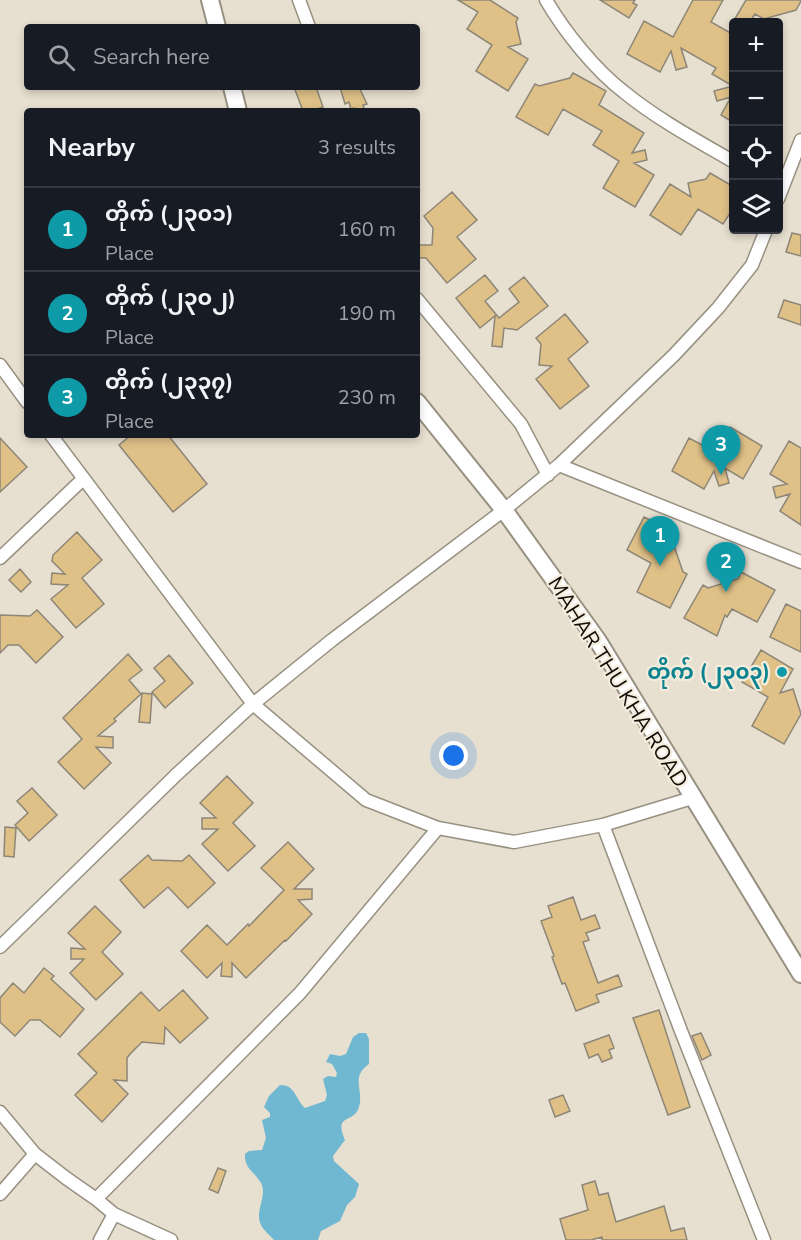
<!DOCTYPE html>
<meta charset="utf-8">
<style>
body{margin:0;font-family:"Nunito Sans","Noto Sans Myanmar",sans-serif;background:#242831;color:#f1f3f6}
.controls{position:absolute;right:18px;top:18px;display:grid;overflow:hidden;border-radius:6px;box-shadow:0 3px 9px #0003}
.controls button{width:54px;height:54px;display:grid;place-items:center;padding:0;border:0;border-bottom:2px solid #363941;background:#171b24;color:#f1f3f6;font:30px sans-serif}
.you{position:absolute;left:454px;top:756px;width:21px;height:21px;margin:-15px;border:4px solid #fff;border-radius:50%;background:#1a73e8;box-shadow:0 0 0 9px #1a73e833}
.badge{display:grid;place-items:center;width:39px;height:39px;border-radius:50%;background:#db2777;color:#fff;font-size:20px;font-weight:700}
.pin{position:absolute;translate:-50% -50px;filter:drop-shadow(0 2px 3px #0008)}
.pin::after{content:'';position:absolute;top:32px;width:21px;height:18px;background:inherit;clip-path:polygon(0 0,100% 0,50% 100%)}
.list{margin:0;padding:0;list-style:none}
h2{display:flex;justify-content:space-between;align-items:center;height:78px;margin:0;padding:0 24px;font-size:26px}
h2 small{font-size:20px;font-weight:400;color:#9ea1a6}
.list li{display:grid;grid-template-columns:39px 1fr auto;gap:18px;align-items:center;box-sizing:border-box;height:84px;padding:0 24px;border-top:2px solid #363941}
.list b{display:block;font-size:22px;white-space:nowrap}
.list p{margin:0;font-size:20px;white-space:nowrap;color:#9ea1a6}
.list em{font-size:20px;font-style:normal;color:#9ea1a6}
.icon{flex:none;width:33px;height:33px;fill:none;stroke:currentColor;stroke-width:2;stroke-linecap:round;stroke-linejoin:round}
.map{position:relative;flex:none;width:801px;height:1240px;overflow:hidden}
.search{position:absolute;background:#171b24;box-shadow:0 3px 9px #0003;left:24px;top:24px;width:396px;height:66px;display:flex;align-items:center;gap:15px;box-sizing:border-box;padding:0 21px;border-radius:6px;color:#9ea1a6;font-size:22px}
.panel{position:absolute;background:#171b24;box-shadow:0 3px 9px #0003;left:24px;top:108px;width:396px;height:330px;border-radius:6px}
.map>svg:first-child{display:block}
</style>
<div class="map">
<svg width="801" height="1240" viewBox="0 0 801 1240">
<rect width="100%" height="100%" fill="#e7dfcf"/>
<path fill="#70b8d2" d="M359 1033H366L369 1039V1064C350 1077 364 1090 359 1107 354 1124 333 1113 345 1140L333 1156 334 1161 359 1184 355 1197 347 1205 340 1221 321 1231 318 1240H274C270 1235 264 1231 261 1225 254 1211 268 1196 261 1183 255 1172 244 1169 245 1154L249 1151 262 1150 266 1138 262 1120 270 1117V1113L264 1107 269 1096 280 1085C296 1085 295 1099 305 1108L325 1101 327 1095 323 1079 328 1076 336 1077 337 1073 332 1064 326 1062 330 1054 340 1056 346 1054 353 1037Z"/>
<path fill="#dfc188" stroke="#8d8677" stroke-width="1.5" d="M458 0H490L518 18 516 22 521 44 508 47 528 59 508 91 476 71 492 45 467 29 478 12Z
M600 0H635L633 3 637 5 629 18Z
M693 0H723L711 22 734 35V123L721 115 731 97 717 101 714 91 733 86 712 74 716 68 681 48 687 67 676 70 671 51 660 72 627 54 644 21 673 37Z
M746 0H801V1L796 10 764 19 755 14 750 22H733Z
M573 73 606 91 599 105 644 133 632 153 645 150 647 160 634 163 654 175 635 207 603 188 619 161 593 145 602 131 563 109 548 135 516 117 535 84 539 86 570 78Z
M294 87H316L323 107 317 109 318 111H303Z
M340 87H359L367 104 363 105 365 111H355L354 108 351 109 349 102 345 104Z
M710 173 734 187V207L723 224 698 209 681 235 650 215 670 184 691 197 688 183 706 179Z
M452 192 477 220 457 237 476 259 447 283 426 258H417V245H432L433 228 424 216Z
M792 233 801 235V256L786 252Z
M485 275 498 291 485 301 499 318 519 302 509 289 524 277 548 306 517 330 504 328 502 347 492 346 495 316 480 328 456 298Z
M784 300 801 305V325L778 317Z
M565 314 588 342 568 359 589 386 560 409 536 379 552 366 539 365 541 344 536 338Z
M730 427 762 446 743 479 725 468 729 483 719 486 714 471 704 489 672 471 689 438 715 452Z
M131 435H168L207 484 173 512 119 445Z
M0 438 27 467 0 492Z
M789 441 801 448V525L780 511 790 494 776 498 773 487 787 484 770 474Z
M644 517 677 534 673 543 683 572 687 574 670 608 637 592 651 563 627 550Z
M77 532 102 560 82 578 104 604 76 628 51 599 68 585 51 584 52 573 65 574 52 561 53 555Z
M20 569 31 582 21 592 9 580Z
M741 572 775 590 757 622 732 609 727 617 725 615 717 636 684 618 703 585 708 588 738 579Z
M786 604 801 611V652L770 637Z
M37 610 63 637 36 663 19 645H8L0 653V615L30 616Z
M761 650 793 669 780 693 793 689 801 714 784 744 752 726 768 697 742 682Z
M128 654 142 670 129 680 141 694 114 719 116 721 98 736 113 737V748L96 747 111 763 84 789 58 762 82 739 63 718Z
M169 655 193 683 165 708 152 692 165 681 154 668Z
M142 693 152 694 150 723 139 722Z
M227 776 253 803 233 823 255 846 228 871 202 844 218 829H202V818H216L200 803Z
M32 788 57 815 29 841 15 825 28 813 17 801Z
M5 827 16 828 14 857 4 856Z
M288 842 314 869 294 889H312V899L298 900 312 914 286 941 285 940 246 978 232 963V977L221 976 222 963 207 978 181 951 207 925 227 945 248 924 249 926 284 890 261 868Z
M148 855 152 860 182 861 189 855 215 883 188 908 168 887 144 908 120 880Z
M573 897 581 920 595 915 600 928 586 933 589 940 583 942 598 983 618 975 622 986 596 995 599 1002 576 1011 565 983 562 984 552 957 554 956 541 921 552 917 548 906Z
M95 906 121 932 102 952 123 974 96 1000 70 973 84 959H71V948L85 949 68 933Z
M44 968 54 976 51 979 84 1009 60 1037 40 1020H30L15 1036 0 1022V998L13 983 24 993Z
M183 990 208 1018 180 1043 165 1027 164 1044 142 1042 130 1054 127 1058V1081L114 1080 128 1094 102 1122 75 1095 97 1073 78 1054 141 992 159 1011Z
M659 1010 690 1107 668 1115 633 1018Z
M701 1033 711 1055 702 1060 692 1036Z
M609 1035 614 1048 609 1050 612 1058 602 1062 598 1054 589 1058 584 1044Z
M563 1095 570 1111 555 1117 549 1100Z
M218 1168 226 1171 218 1193 209 1189Z
M595 1181 599 1195 608 1193 616 1222 664 1206 671 1231 684 1228 687 1240H602V1237L591 1240H566L560 1219 588 1210 582 1185Z"/>
<g fill="none" stroke-linecap="round" stroke-linejoin="round">
<defs>
<path id="minor" d="M299 0 309 27
M546 0C564 31 595 70 624 92 657 119 696 140 734 162
M778 199 801 140
M417 299 521 424 548 475
M0 365 27 402
M51 435 253 704 366 800 438 828 514 842 603 825 692 798
M559 465 801 562
M0 558 83 479
M603 825 681 1031 764 1240
M0 947 176 775 253 704 332 640 504 510 559 465 674 355 718 308 752 265 766 230
M0 1112 35 1154 66 1178 96 1199 114 1214 171 1240
M0 1194 35 1154
M96 1199 300 993 438 828
M100 1240 114 1214"/>
<path id="secondary" d="M210 0 217 27
M232 87 238 111
M417 402 504 510 598 641 801 974"/>
</defs>
<use href="#minor" stroke="#989182" stroke-width="15"/>
<use href="#secondary" stroke="#989182" stroke-width="20"/>
<use href="#minor" stroke="#fff" stroke-width="12"/>
<use href="#secondary" stroke="#fff" stroke-width="16"/>
</g>
<circle fill="#0f9aa8" stroke="#f4ecdc" stroke-width="2" cx="782" cy="672" r="6"/>
<g text-anchor="middle" stroke-width="4.5" stroke-linejoin="round" paint-order="stroke">
<g font-size="21" font-weight="bold" fill="#0d838f" stroke="#f4ecdc" text-anchor="end">
<text x="770" y="679">တိုက် (၂၃၀၃)</text>
</g>
<g font-size="21" fill="#0f0d08" stroke="#f4ecdc">
<text transform="translate(618 682) rotate(58)" y="7">MAHAR THU KHA ROAD</text>
</g>
</g>
</svg>
<div class="controls">
<button>+</button>
<button>−</button>
<button><svg class="icon" aria-label="locate" viewBox="0 0 24 24"><circle cx="12" cy="12" r="6"/><path d="M12 2v4M12 18v4M2 12h4M18 12h4"/></svg></button>
<button><svg class="icon" aria-label="layers" viewBox="0 0 24 24"><path d="M12 4l9 5-9 5-9-5zM3 14l9 5 9-5"/></svg></button>
</div>
<div class="you"></div>
<div class="pin badge" style="left:660px;top:566px;background:#0f9aa8">1</div>
<div class="pin badge" style="left:726px;top:592px;background:#0f9aa8">2</div>
<div class="pin badge" style="left:721px;top:475px;background:#0f9aa8">3</div>
<div class="search"><svg class="icon" aria-label="search" viewBox="0 0 24 24"><circle cx="10" cy="10" r="6"/><path d="M15 15l6 6"/></svg>Search here</div>
<section class="panel">
<h2>Nearby<small>3 results</small></h2>
<ul class="list">
<li><span class="badge" style="background:#0f9aa8">1</span><div><b>တိုက် (၂၃၀၁)</b><p>Place</p></div><em>160 m</em></li>
<li><span class="badge" style="background:#0f9aa8">2</span><div><b>တိုက် (၂၃၀၂)</b><p>Place</p></div><em>190 m</em></li>
<li><span class="badge" style="background:#0f9aa8">3</span><div><b>တိုက် (၂၃၃၇)</b><p>Place</p></div><em>230 m</em></li>
</ul>
</section>
</div>
